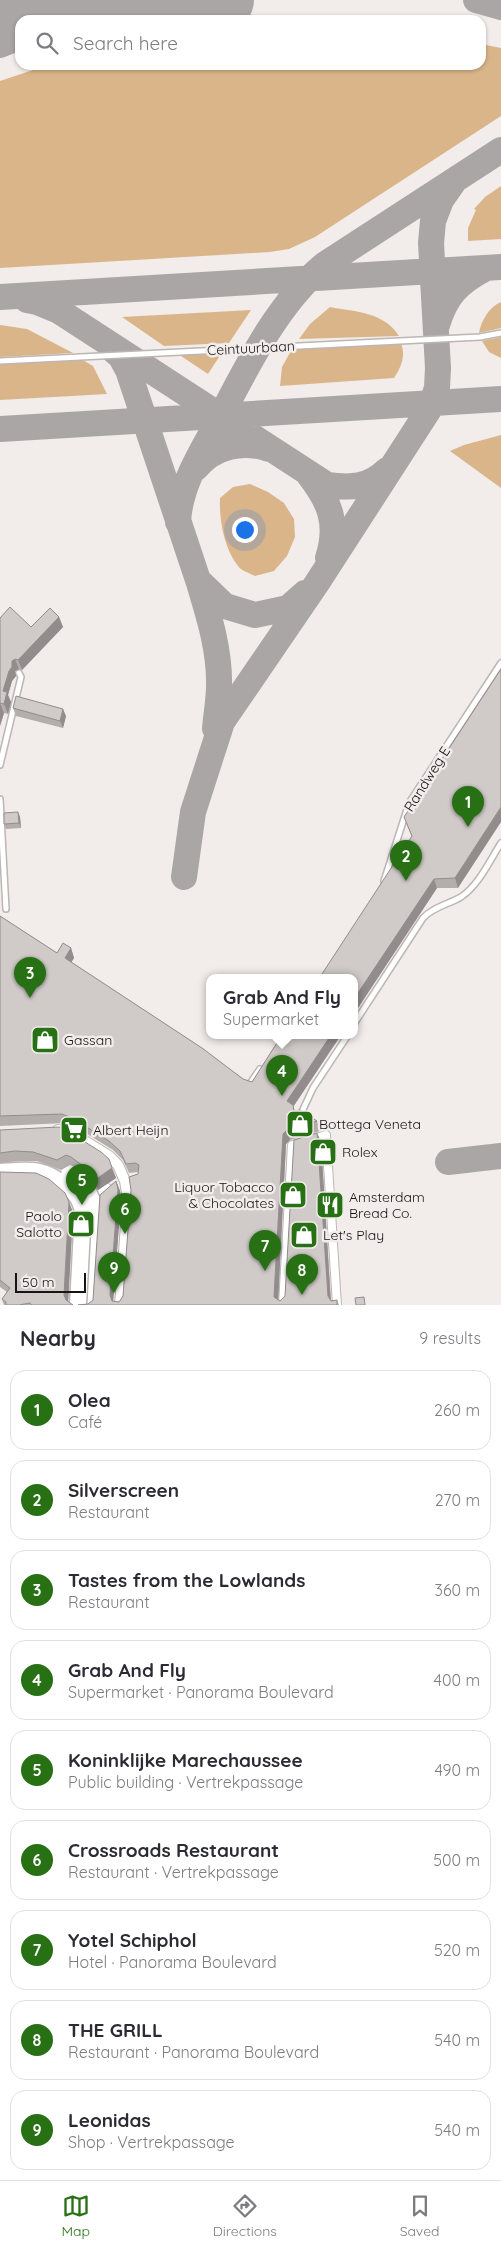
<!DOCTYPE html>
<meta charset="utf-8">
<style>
body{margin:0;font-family:Quicksand,sans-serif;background:#f7f7f7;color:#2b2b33}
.scale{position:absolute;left:15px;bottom:12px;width:71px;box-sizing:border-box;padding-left:5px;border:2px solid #161414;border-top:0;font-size:14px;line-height:18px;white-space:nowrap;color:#161414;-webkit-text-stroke:4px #f2eceb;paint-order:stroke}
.you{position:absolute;left:244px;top:529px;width:18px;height:18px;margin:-12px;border:4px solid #fff;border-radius:50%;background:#1a73e8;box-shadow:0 0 0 8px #1a73e833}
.badge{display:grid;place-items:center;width:32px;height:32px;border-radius:50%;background:#277114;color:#fff;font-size:16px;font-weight:700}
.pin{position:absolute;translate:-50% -41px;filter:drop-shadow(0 1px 2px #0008)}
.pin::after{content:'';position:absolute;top:26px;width:18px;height:15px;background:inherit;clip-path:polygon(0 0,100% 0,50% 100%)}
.popup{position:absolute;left:206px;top:974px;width:152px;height:65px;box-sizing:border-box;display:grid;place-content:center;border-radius:10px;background:#fff;filter:drop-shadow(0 1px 4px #0005);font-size:16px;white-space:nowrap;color:#7c7c81}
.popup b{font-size:19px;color:#2b2b33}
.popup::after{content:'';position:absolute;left:50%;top:100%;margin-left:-10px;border:10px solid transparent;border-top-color:#fff}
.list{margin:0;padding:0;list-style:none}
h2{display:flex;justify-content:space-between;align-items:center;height:65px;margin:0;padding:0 20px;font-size:21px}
h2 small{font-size:16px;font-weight:400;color:#7c7c81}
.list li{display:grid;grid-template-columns:32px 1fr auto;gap:15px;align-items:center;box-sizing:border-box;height:80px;margin:0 10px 10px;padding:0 10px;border:1px solid #e1e1e2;border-radius:15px}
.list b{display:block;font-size:19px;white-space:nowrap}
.list p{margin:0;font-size:16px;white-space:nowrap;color:#7c7c81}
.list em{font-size:16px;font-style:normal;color:#7c7c81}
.icon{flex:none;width:28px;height:28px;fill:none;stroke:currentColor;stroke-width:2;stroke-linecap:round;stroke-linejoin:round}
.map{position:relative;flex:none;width:501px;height:1305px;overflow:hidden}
.search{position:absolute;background:#fff;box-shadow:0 1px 4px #0004;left:15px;right:15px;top:15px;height:55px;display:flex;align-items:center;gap:12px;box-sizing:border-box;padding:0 18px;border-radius:15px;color:#7c7c81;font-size:19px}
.sheet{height:875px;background:#fff}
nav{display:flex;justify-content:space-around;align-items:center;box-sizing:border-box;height:70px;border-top:1px solid #e1e1e2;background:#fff;font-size:14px;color:#7c7c81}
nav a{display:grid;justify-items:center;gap:2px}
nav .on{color:#277114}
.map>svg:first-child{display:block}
</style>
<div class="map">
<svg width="501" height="1305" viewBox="0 0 501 1305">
<rect width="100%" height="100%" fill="#f2eceb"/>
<path fill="#dab589" d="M481 44 501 48V116L315 237 289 249 270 252 0 268V81L48 65H481Z
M501 186V239L468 241V228L476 210 474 209 485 197Z
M501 302V328L479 333C481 321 489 307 501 302Z
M330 307C356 312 384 312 399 336L299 339 310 324Z
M251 310 229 343 164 346 122 317Z
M0 325 27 329 73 353 0 357Z
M501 337V358L489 352 482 341Z
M401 343C406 357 401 367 394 378L280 386 282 367 292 349Z
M223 351 208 374 178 354Z
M81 359 93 366 107 394 0 400V364Z
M501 435V488L450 451 464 445Z
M250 484 268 492 284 503 294 519 295 537 287 556 274 571 255 576C250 573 241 571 238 566 224 548 219 520 220 498L233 487Z"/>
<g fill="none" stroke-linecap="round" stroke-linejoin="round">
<path stroke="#aaa6a6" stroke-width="26" d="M476 0 501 7
M74 20 106 12 184 2
M0 45 20 37
M0 297 501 267
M27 300 37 302 59 311 327 485C350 488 369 488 387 470
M437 325C446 295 458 283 486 268
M114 351 121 357 128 370 198 580 225 606 255 615 288 608 305 593
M0 429 501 399
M196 468C214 446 243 440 269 449
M309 475C330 502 339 524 328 558
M178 522C180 483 203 450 221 416 248 364 279 302 324 265L501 150
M199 583C209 616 220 651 219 686 219 700 216 715 215 729
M184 877 193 812 222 722 317 583 430 408 437 388 438 368 431 243 433 221 441 200 455 180
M448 1162 501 1156"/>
<path stroke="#aaa6a6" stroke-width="64" d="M0 12 222 0"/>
<defs>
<path id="service" d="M0 361 480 337 501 333
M0 765 21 677 19 673
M0 799 6 909
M384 881 409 803 501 663
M354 1024 423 918C433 907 449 904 461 897 479 885 490 860 501 843
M249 1085 260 1069
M300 1116 313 1088 348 1035"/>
<path id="pedestrian" d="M283 1305 292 1145 326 1135 337 1305"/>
<path id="minor" d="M58 1130 72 1133 109 1156 118 1165 125 1181 128 1199 120 1305
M87 1189H107"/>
<path id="primary" d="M88 1305 94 1205"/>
</defs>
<use href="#service" stroke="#bcb6b5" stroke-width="8"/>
<use href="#pedestrian" stroke="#bcb6b5" stroke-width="10"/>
<use href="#minor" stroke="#bcb6b5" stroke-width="12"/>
<use href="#primary" stroke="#bcb6b5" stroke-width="19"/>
<use href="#service" stroke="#fff" stroke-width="5"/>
<use href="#pedestrian" stroke="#fff" stroke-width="8"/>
<use href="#minor" stroke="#fff" stroke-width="10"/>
<use href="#primary" stroke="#fff" stroke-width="16"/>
<defs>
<path id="primary-bridge" d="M0 1172C29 1170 42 1167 66 1186 76 1193 80 1199 83 1211L78 1305
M69 1175 87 1189 94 1205"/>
</defs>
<use href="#primary-bridge" stroke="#bcb6b5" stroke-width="19" stroke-linecap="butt"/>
<use href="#primary-bridge" stroke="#fff" stroke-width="16"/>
</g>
<path fill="#b3aeac" d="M59 617 63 627 22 670 19 669 15 671 16 676 12 681 8 695 11 702 8 714 4 713 0 726V618L31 627Z
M501 669 458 888H437L354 1014V977L412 837 404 817Z
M13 708 66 716 63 728 16 716Z
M18 812 20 817 21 828 6 829 4 824Z
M0 916 57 953 63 943 71 948 74 958 71 962 202 1048 243 1079 252 1082 282 1035H341L293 1107 295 1111 300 1110 317 1121 320 1131 290 1140 286 1144 278 1300 280 1301 285 1296 294 1140 317 1133 321 1142 331 1300H337L339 1305H78L88 1304 93 1300 100 1195 116 1181 120 1191 121 1199 113 1301 119 1302 123 1296 131 1190 129 1177 138 1174V1172L129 1173 123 1160 113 1150 76 1127 65 1123 0 1126Z
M0 1130 112 1168 116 1178 98 1190 93 1181 75 1167 70 1165 61 1170 37 1161H19L0 1163Z
M0 1172 73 1212 68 1302 73 1305H4L2 1299 7 1292 0 1287Z"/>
<path fill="#928d8c" d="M59 617 63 627 22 670 18 660Z
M15 659 19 669 15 671 16 676 12 681 8 695 11 702 8 714 4 704 3 691 12 661Z
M0 703 4 713 0 726Z
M63 709 66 716 63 728 60 721Z
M501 807V822L458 888 455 878Z
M18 812 20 817 21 828 19 823Z
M434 879 437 888 354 1014V999Z
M71 948 74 958 68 968 65 958Z
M331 1035H341L293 1107 296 1115 287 1101Z
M287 1130 290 1140 286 1144 278 1305 274 1297 283 1134Z
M317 1133 321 1142 331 1305 328 1296Z
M112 1168 116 1178 98 1190 95 1180Z
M116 1181 120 1191 121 1199 113 1304 110 1295Z
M69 1202 73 1212 68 1305 64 1295Z"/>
<path fill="#d0cac8" stroke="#928d8c" d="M10 607 31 627 50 608 59 617 18 660 15 659 12 661V667L9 671 3 691 7 692 4 704 0 703V618Z
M501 669V807L455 878 434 879 354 999V977H320L412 836 404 817Z
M16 696 63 709 60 721 13 708Z
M18 812 19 823 4 824V813Z
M0 916 57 953 63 943 71 948 65 958 202 1048 243 1079 252 1082 282 1035H331L287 1101 293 1105 294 1111 300 1110 317 1121 287 1130 283 1134 274 1297 280 1301 285 1296 294 1140 317 1133 328 1296 331 1301 337 1300V1305H78L88 1304 93 1300 100 1195 116 1181 118 1190 110 1295 112 1301 119 1302 123 1296 131 1190 129 1177 138 1174 139 1165 135 1163 126 1164 120 1151 109 1141 72 1118 62 1114 0 1116Z
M59 1127 66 1130 101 1152 109 1159 112 1168 95 1180 90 1171 71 1157 66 1155 57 1160 33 1152 15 1151 0 1153V1130Z
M0 1172 36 1173 49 1179 65 1193 69 1202 64 1295 66 1300 73 1305H32L30 1303 19 1305H6V1302L2 1299 10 1288 0 1280Z
M364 1297 365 1305H356L355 1298Z"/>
<defs>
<symbol id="shop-square" viewBox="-11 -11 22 22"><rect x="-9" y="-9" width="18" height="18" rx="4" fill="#277114" stroke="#f2eceb"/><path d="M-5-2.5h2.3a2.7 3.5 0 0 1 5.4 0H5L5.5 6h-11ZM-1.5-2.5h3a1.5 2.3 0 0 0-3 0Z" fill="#fff"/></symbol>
<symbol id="supermarket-square" viewBox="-11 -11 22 22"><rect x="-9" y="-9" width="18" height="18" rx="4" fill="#277114" stroke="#f2eceb"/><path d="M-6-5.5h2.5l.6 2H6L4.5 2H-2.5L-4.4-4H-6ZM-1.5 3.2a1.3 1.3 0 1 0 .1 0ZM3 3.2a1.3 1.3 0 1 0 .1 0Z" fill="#fff"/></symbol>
<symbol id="restaurant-square" viewBox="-11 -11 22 22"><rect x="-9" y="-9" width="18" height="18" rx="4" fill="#277114" stroke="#f2eceb"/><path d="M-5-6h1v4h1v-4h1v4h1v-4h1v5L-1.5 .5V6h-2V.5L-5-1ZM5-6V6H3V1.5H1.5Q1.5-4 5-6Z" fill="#fff"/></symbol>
</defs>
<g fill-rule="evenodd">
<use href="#shop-square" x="29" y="1024" width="32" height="32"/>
<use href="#shop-square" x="284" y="1108" width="32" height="32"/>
<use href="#supermarket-square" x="58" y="1114" width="32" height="32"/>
<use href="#shop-square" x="307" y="1136" width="32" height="32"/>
<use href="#shop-square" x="277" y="1179" width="32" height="32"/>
<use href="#restaurant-square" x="314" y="1189" width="32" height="32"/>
<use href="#shop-square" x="65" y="1208" width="32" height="32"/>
<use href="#shop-square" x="288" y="1219" width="32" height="32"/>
</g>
<g text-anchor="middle" stroke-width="5" stroke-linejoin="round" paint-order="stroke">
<g font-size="14" fill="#161414" stroke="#f2eceb">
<text transform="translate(251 348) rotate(-3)" y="5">Ceintuurbaan</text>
<text transform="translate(427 779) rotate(-58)" y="5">Randweg E</text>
</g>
<g font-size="14" fill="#161414" stroke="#f2eceb" text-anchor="start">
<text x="64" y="1045">Gassan</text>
<text x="319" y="1129">Bottega Veneta</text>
<text x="93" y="1135">Albert Heijn</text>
<text x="342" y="1157">Rolex</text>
<text x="274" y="1192" text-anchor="end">Liquor Tobacco<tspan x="274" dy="16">&amp; Chocolates</tspan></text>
<text x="349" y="1202">Amsterdam<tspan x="349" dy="16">Bread Co.</tspan></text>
<text x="62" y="1221" text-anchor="end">Paolo<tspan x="62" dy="16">Salotto</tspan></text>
<text x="323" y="1240">Let's Play</text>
</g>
</g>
</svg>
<div class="scale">50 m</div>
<div class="you"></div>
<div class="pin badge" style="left:468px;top:827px">1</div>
<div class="pin badge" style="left:406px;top:881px">2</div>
<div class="pin badge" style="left:30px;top:998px">3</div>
<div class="pin badge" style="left:282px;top:1096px">4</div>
<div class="popup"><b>Grab And Fly</b>Supermarket</div>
<div class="pin badge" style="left:82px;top:1205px">5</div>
<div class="pin badge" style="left:125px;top:1234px">6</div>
<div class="pin badge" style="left:265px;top:1271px">7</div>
<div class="pin badge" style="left:302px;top:1295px">8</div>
<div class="pin badge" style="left:114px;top:1293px">9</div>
<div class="search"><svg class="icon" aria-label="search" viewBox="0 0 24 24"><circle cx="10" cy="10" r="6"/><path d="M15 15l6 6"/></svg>Search here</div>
</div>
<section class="sheet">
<h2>Nearby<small>9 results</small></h2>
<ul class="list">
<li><span class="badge">1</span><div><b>Olea</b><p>Café</p></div><em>260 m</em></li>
<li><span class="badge">2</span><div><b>Silverscreen</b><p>Restaurant</p></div><em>270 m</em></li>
<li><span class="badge">3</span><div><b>Tastes from the Lowlands</b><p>Restaurant</p></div><em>360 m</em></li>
<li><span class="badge">4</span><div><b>Grab And Fly</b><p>Supermarket · Panorama Boulevard</p></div><em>400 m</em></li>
<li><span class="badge">5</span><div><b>Koninklijke Marechaussee</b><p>Public building · Vertrekpassage</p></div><em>490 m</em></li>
<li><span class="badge">6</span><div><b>Crossroads Restaurant</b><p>Restaurant · Vertrekpassage</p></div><em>500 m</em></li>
<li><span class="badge">7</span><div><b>Yotel Schiphol</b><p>Hotel · Panorama Boulevard</p></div><em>520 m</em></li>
<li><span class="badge">8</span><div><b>THE GRILL</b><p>Restaurant · Panorama Boulevard</p></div><em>540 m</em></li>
<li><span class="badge">9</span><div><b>Leonidas</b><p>Shop · Vertrekpassage</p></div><em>540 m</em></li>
</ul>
</section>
<nav>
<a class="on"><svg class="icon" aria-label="map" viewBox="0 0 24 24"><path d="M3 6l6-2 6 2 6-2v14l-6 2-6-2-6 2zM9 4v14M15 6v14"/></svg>Map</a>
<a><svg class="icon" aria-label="directions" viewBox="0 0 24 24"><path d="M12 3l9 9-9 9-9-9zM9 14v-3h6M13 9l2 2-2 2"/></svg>Directions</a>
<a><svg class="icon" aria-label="saved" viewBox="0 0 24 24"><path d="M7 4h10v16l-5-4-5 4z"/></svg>Saved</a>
</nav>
